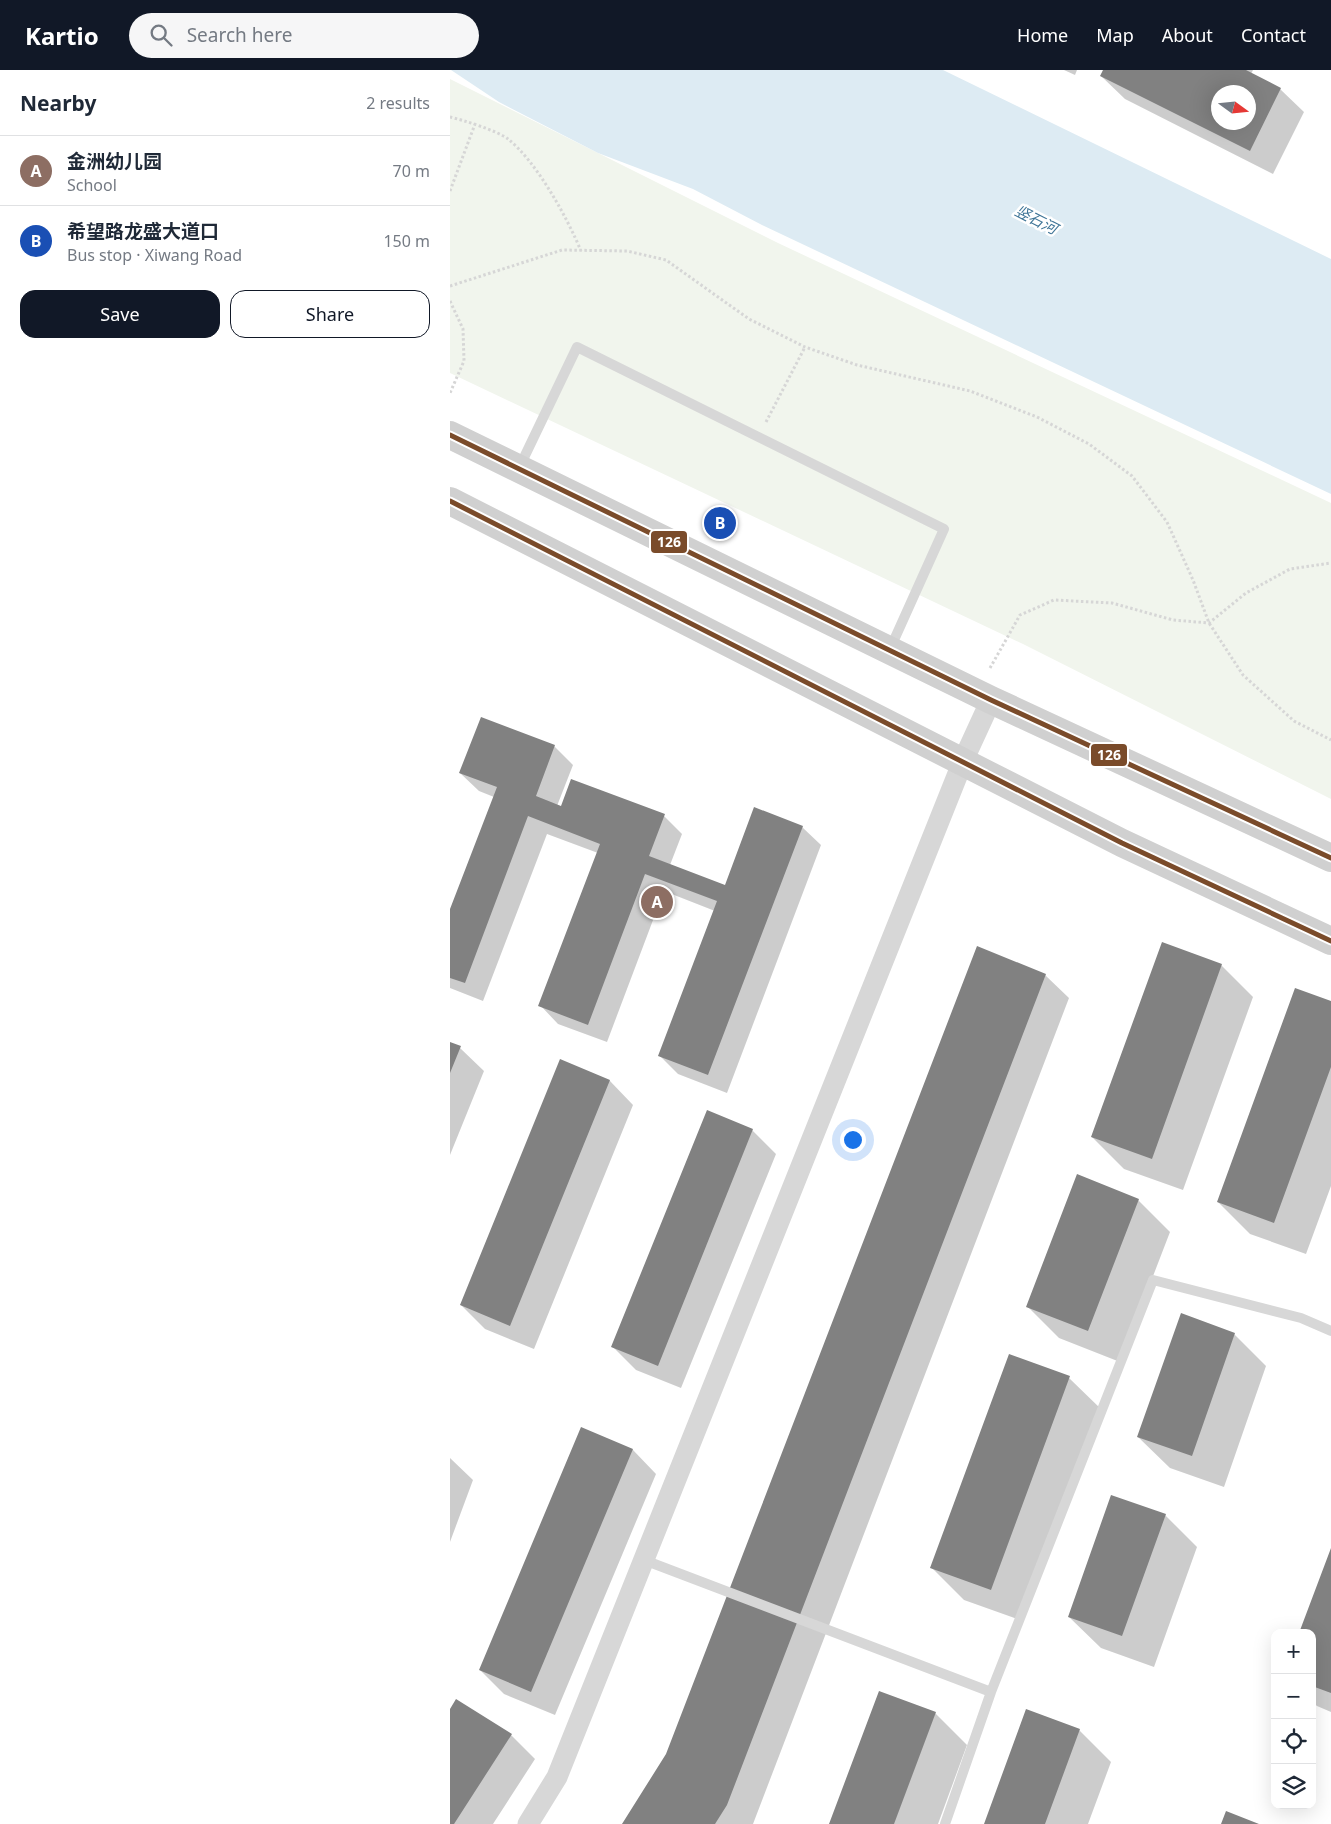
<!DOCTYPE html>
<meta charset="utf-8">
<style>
body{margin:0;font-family:"Noto Sans","Noto Sans SC",sans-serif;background:#f6f6f7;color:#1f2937}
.controls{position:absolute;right:15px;bottom:15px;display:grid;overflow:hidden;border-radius:10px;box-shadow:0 5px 20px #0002}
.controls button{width:45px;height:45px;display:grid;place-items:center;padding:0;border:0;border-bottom:1px solid #e0e1e3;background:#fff;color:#1f2937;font:25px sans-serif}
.compass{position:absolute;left:761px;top:15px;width:45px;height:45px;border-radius:50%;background:#fff;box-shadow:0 5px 20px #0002;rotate:105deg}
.you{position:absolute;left:402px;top:1069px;width:18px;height:18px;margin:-12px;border:4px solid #fff;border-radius:50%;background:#1a73e8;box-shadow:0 0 0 8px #1a73e833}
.badge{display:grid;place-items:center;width:32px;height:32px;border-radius:50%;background:#111827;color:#fff;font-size:16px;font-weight:700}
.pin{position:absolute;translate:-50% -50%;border:2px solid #fff;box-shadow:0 1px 5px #0006}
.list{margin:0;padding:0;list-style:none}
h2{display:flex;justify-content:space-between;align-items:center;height:65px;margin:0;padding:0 20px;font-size:21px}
h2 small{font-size:16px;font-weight:400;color:#747a83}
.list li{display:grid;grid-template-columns:32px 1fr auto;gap:15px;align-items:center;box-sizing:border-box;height:70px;padding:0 20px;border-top:1px solid #e0e1e3}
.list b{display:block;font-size:19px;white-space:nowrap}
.list p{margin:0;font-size:16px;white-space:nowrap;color:#747a83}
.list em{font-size:16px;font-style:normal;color:#747a83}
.actions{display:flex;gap:10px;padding:15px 20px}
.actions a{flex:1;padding:11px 0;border:1px solid #111827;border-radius:15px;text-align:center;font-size:18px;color:#111827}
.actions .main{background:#111827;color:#fff}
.icon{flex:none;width:28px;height:28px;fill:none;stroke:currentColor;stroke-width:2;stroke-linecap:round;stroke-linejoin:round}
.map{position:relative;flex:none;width:881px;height:1754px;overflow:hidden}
header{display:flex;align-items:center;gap:30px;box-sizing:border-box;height:70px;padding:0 25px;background:#111827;color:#fff}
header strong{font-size:24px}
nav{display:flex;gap:28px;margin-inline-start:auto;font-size:18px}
.search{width:350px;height:45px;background:#f6f6f7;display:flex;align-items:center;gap:12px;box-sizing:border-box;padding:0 18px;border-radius:28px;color:#747a83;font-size:19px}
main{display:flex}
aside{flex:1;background:#fff}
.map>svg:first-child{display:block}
</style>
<header>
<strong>Kartio</strong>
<div class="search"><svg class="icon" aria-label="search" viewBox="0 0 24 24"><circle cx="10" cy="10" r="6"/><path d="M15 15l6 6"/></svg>Search here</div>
<nav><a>Home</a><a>Map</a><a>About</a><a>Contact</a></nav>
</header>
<main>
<aside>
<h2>Nearby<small>2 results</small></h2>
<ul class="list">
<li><span class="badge" style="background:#8d6e63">A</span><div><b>金洲幼儿园</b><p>School</p></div><em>70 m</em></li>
<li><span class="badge" style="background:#1a4fb4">B</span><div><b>希望路龙盛大道口</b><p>Bus stop · Xiwang Road</p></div><em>150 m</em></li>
</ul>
<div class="actions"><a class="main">Save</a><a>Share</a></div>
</aside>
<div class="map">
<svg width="881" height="1754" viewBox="0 0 881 1754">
<rect width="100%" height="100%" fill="#fff"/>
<path fill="#f1f5ed" d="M0 9 328 173 881 433V729L573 574 0 303Z"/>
<path fill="#ddebf3" d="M1 0H493L881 189V424L312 155 243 119 148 83 49 32Z"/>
<path fill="#0003" fill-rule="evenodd" d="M614 0H627L625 5Z
M654 0H803L801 4 830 19 854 42 823 104 675 29 651 6ZM768 22H798V52H768Z
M104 676 123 695 107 736 214 746 232 764 220 795 276 816 352 757 371 775 277 1023 228 1004 210 986 265 841 214 821 157 972 108 954 90 935 148 783 97 764 33 931 0 918V843L44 727 29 721 10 703Z
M771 895 803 927 733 1120 674 1099 642 1067Z
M595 905 619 928 303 1754H173L217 1684Z
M881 932V1116L856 1184 800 1164 768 1132Z
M0 973 10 978 34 1001 0 1085Z
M111 991 160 1011 183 1035 84 1279 35 1259 11 1235Z
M302 1060 326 1084 231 1318 186 1300 163 1277Z
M688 1130 720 1162 670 1292 609 1268 577 1236Z
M784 1264 816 1296 774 1417 720 1398 688 1367Z
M619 1308 651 1339 573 1551 514 1530 482 1498Z
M132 1359 183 1380 206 1404 105 1645 54 1624 30 1600Z
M0 1388 23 1410 0 1472Z
M715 1445 747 1477 704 1597 651 1578 619 1547Z
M881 1481V1642L867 1636 862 1632V1563Z
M0 1641 61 1665 85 1689 43 1754H0Z
M485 1643 517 1675 488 1754H380Z
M629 1660 661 1692 638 1754H535Z"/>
<path fill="#818181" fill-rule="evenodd" d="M653 0H796L831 18 800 81 650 6ZM768 22H798V52H768Z
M31 647 105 675 86 726 111 736 121 709 215 744 199 786 275 815 304 737 353 756 258 1005 208 986 267 831 195 804 138 955 88 936 150 774 78 746 15 913 0 908V839L47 717 9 703Z
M712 872 772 894 702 1089 641 1067Z
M527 876 596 904 277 1735 265 1754H172L216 1684Z
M845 918 881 931V997L824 1153 767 1132Z
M0 972 11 976 0 1003Z
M110 989 160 1010 60 1256 10 1235Z
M257 1040 303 1059 208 1296 161 1277Z
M627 1104 689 1129 638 1261 576 1237Z
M731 1243 785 1263 742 1386 687 1367Z
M559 1284 620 1306 541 1520 480 1498Z
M131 1357 183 1379 81 1622 29 1600Z
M661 1425 716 1444 672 1566 618 1547Z
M881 1478V1623L862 1616V1563H849Z
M429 1621 486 1642 444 1754H379Z
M6 1629 62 1664 4 1754H0V1639Z
M576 1639 630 1659 595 1754H534Z
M776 1741 809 1754H771Z"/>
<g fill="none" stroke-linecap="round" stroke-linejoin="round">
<path stroke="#d6d6d6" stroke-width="3" stroke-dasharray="2.5 2.5" stroke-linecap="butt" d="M0 47C13 50 48 61 58 69 86 91 117 147 131 181
M0 121 25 54
M0 216 112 180 177 181 216 190 299 249 355 277 407 295 520 321 587 347 639 374 682 406 717 452 743 510 759 553 793 605 844 651 881 670
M0 231 13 259 14 291 0 323
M316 352 355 277
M540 598 570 545 604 530 662 533 723 550 759 553 796 523 840 499 881 493"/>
<path stroke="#d7d7d7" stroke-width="10" d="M69 398 127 277 494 459 440 579
M194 1490 541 1622
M495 1754 541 1622 703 1210 851 1248 881 1261"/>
<path stroke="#d7d7d7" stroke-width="21" d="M78 1754 107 1707 513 691 541 630"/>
<path stroke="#d0d0d0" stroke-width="28" d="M0 365 541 630 881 788
M0 431 672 773 881 871"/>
<defs>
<path id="bus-1" d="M0 365 541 630 881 788
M0 431 672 773 881 871"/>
</defs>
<use href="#bus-1" stroke="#fff" stroke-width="9"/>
<use href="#bus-1" stroke="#7a4b2a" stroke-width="5"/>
</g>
<g text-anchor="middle" stroke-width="5" stroke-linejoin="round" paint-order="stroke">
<g font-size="15" font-style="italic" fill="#3f7597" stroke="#fff">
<text transform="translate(586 150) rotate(27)" y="5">竖石河</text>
</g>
</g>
<g stroke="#fff" stroke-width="2">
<rect x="200" y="460" width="38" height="24" rx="5" fill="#7a4b2a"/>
<rect x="640" y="673" width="38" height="24" rx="5" fill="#7a4b2a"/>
</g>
<g font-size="14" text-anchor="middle" font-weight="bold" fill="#fff">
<text x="219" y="477">126</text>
<text x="659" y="690">126</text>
</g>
</svg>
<div class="controls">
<button>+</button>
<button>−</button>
<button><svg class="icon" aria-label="locate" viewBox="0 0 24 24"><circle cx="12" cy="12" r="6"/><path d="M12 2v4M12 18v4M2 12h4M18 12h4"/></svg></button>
<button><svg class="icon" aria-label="layers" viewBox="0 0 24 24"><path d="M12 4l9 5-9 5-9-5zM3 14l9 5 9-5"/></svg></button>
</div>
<svg class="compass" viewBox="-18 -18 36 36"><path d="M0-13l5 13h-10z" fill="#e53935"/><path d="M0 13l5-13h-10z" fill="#747a83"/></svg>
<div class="you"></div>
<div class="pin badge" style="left:207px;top:832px;background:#8d6e63">A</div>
<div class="pin badge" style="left:270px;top:453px;background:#1a4fb4">B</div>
</div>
</main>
